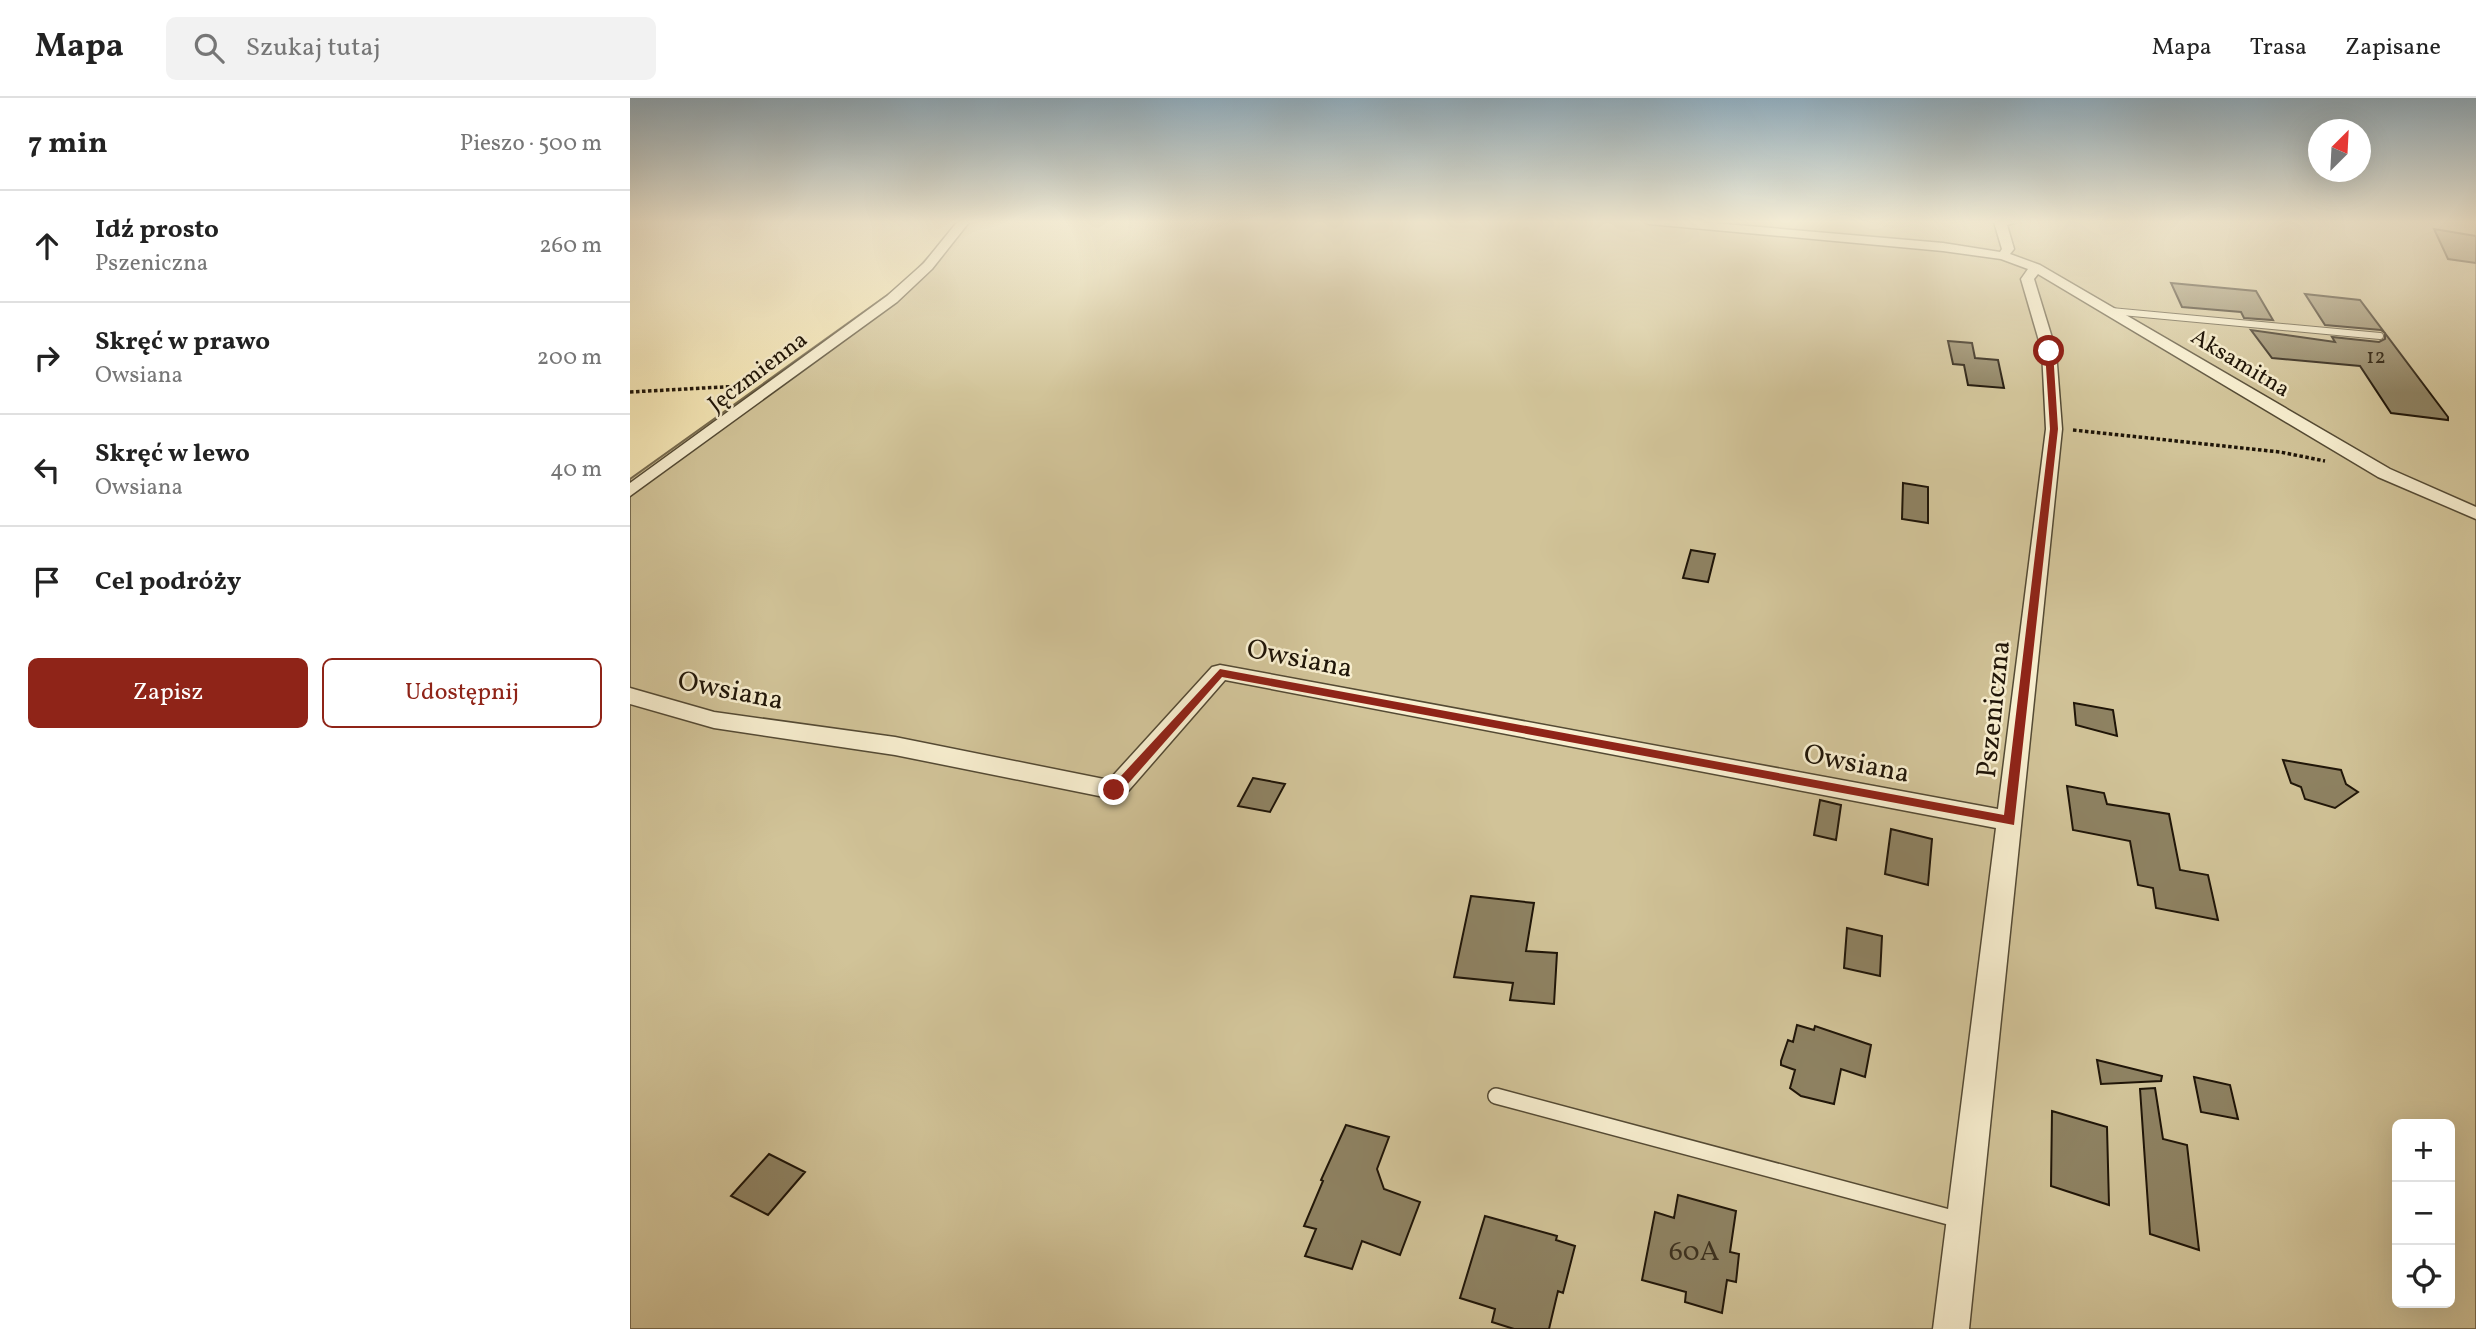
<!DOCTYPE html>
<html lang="pl">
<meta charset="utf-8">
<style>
body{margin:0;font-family:Vollkorn,serif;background:#f2f2f2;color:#222}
.controls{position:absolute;right:21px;bottom:21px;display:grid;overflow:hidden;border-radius:10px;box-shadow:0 7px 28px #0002}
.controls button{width:63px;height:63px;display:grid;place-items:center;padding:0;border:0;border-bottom:2px solid #e0e0e0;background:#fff;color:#222;font:35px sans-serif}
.compass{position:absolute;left:1678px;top:21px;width:63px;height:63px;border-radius:50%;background:#fff;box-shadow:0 7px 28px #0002;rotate:24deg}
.stop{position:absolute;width:21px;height:21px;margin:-16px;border:5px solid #8f2418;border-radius:50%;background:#fff}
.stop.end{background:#8f2418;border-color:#fff;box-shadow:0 2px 7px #0008}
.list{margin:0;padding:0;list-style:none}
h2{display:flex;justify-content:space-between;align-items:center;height:91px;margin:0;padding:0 28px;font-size:30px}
h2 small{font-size:23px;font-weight:400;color:#767676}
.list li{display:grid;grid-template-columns:46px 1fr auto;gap:21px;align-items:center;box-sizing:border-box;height:112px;padding:0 28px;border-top:2px solid #e0e0e0}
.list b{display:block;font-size:26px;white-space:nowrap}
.list p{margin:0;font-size:23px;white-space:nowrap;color:#767676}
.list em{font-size:23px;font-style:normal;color:#767676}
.actions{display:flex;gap:14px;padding:21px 28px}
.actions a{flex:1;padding:16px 0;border:2px solid #8f2418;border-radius:10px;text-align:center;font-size:24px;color:#8f2418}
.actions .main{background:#8f2418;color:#fff}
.icon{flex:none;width:38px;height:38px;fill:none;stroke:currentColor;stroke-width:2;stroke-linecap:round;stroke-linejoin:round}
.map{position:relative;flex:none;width:1846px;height:1231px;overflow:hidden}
header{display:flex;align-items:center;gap:42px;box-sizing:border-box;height:98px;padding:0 35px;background:#fff;border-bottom:2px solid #e0e0e0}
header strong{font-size:33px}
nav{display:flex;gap:38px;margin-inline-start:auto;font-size:24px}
.search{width:490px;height:63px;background:#f2f2f2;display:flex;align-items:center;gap:18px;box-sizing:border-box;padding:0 24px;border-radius:10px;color:#767676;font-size:26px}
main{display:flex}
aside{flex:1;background:#fff}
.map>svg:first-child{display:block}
</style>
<header>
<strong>Mapa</strong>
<div class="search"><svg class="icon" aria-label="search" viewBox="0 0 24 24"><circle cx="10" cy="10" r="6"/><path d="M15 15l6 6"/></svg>Szukaj tutaj</div>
<nav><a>Mapa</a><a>Trasa</a><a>Zapisane</a></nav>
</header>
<main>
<aside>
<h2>7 min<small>Pieszo · 500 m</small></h2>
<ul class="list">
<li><svg class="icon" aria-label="ahead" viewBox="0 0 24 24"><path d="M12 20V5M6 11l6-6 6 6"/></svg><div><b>Idź prosto</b><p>Pszeniczna</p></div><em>260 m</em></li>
<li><svg class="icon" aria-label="right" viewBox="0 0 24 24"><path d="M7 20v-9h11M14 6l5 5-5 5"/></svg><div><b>Skręć w prawo</b><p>Owsiana</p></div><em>200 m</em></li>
<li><svg class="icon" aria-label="left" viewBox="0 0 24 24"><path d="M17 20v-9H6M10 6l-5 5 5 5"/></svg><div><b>Skręć w lewo</b><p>Owsiana</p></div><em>40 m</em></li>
<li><svg class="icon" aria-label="arrive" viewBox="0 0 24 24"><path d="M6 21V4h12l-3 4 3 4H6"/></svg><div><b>Cel podróży</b></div></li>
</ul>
<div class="actions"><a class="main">Zapisz</a><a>Udostępnij</a></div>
</aside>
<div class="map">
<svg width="1846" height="1231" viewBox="0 0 1846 1231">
<rect width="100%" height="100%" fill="#f5e7b6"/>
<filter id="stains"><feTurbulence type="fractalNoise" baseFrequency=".00286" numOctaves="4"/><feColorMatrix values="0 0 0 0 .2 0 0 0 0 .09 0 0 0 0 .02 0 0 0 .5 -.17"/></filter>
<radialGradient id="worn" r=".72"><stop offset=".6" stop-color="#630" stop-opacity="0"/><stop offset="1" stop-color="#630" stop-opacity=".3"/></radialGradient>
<path fill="#d1c398" stroke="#786c50" stroke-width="2" fill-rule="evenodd" d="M332 123H1846V1231H0V381L274 185ZM1767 1026H1820V1205H1767Z"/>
<path fill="#8e8262" stroke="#1f1508" stroke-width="2" d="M1804 131 1846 138V165L1818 161Z
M1541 185 1626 193 1643 222 1614 220 1611 214 1552 209Z
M1675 196 1730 202 1818 319V322L1761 315 1730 268 1642 260 1621 232 1705 244 1702 239 1749 244 1755 241V235L1751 232 1695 227Z
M1318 243 1342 245 1345 260 1368 262 1374 290 1338 287 1334 267 1323 266Z
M1273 385 1298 389V425L1272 421Z
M1061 452 1085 456 1078 484 1053 480Z
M1444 605 1483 612 1487 638 1446 627Z
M1653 662 1711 672 1716 686 1728 694 1705 710 1675 701 1671 689 1661 685Z
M623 680 655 686 640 714 608 708Z
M1437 688 1474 695 1477 706 1539 716 1550 772 1578 777 1588 822 1526 810 1523 790 1508 787 1500 743 1443 732Z
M1190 702 1211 707 1206 742 1184 737Z
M1261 731 1302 741 1298 787 1255 776Z
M841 798 904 805 896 853 927 855 924 906 880 902 883 885 824 879Z
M1217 830 1252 838 1250 878 1214 870Z
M1167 927 1184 932 1185 928 1241 947 1235 979 1211 971 1204 1006 1171 998 1160 990 1165 972 1151 967V963L1158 942 1163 944Z
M1467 962 1532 978 1531 983 1471 986Z
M1564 979 1600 987 1608 1021 1571 1014Z
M1525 990 1533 1041 1557 1047 1569 1152 1520 1136 1510 991Z
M1422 1013 1477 1029 1479 1107 1421 1088Z
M716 1027 759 1039 747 1071 754 1091 790 1104 770 1157 732 1143 722 1171 675 1158 686 1131 674 1128 693 1083 691 1082Z
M139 1056 175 1074 138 1117 101 1098Z
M1048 1097 1106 1113 1100 1154 1109 1156 1106 1184 1097 1182 1092 1215 1055 1204 1056 1194 1012 1182 1025 1114 1044 1120Z
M855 1118 927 1138 926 1142 945 1148 933 1195 928 1193 919 1231H884L862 1224 865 1211 830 1200Z"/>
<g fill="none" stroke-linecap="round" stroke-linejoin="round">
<defs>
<path id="lane-far1" d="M1481 213 1750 238"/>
<path id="lane" d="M866 998 1330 1122"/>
<path id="street" d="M328 123H340L302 171 267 204 0 398V385L257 198 294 165Z
M1013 123H1060L1313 145 1370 154 1372 151 1364 124 1390 123 1377 127 1384 151 1380 156 1410 167 1760 371 1846 409V421L1748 379 1408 176 1404 181 1426 253 1432 331 1339 1231H1303L1366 730 595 582 493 699 484 701 265 657 84 630 0 606V590L84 614 265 639 479 682 582 569 590 567 1368 711 1416 331 1412 253 1391 181 1398 171 1371 161 1313 153 1019 126Z"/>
</defs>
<use href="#lane-far1" stroke="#544a34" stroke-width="8"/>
<use href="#lane" stroke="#544a34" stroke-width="18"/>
<use href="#street" stroke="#544a34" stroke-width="3"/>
<path stroke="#1f1508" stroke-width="3.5" stroke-dasharray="3.5 2.5" stroke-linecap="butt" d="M0 294 111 288
M1443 332 1650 354 1695 363"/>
<use href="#lane-far1" stroke="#f8efd0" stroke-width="6"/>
<use href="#lane" stroke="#f8efd0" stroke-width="15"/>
<use href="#street" fill="#f8efd0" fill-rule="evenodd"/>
</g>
<linearGradient id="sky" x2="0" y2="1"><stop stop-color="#90acbc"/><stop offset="0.42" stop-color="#faf4de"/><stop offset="1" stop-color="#faf4de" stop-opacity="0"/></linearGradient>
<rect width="1846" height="295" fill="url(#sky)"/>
<path fill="#8f2418" d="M1419 251 1423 253 1428 331 1384 727 592 579 489 696H480L478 692 590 571 1374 717 1420 331 1415 253Z"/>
<g text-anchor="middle" stroke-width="5" stroke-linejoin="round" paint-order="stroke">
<g font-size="21" fill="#3b301e">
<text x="1746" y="265">12</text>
</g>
<g font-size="23" fill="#1f1508" stroke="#f8efd0">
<text transform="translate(1611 264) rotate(31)" y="8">Aksamitna</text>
<text transform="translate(127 273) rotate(-37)" y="8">Jęczmienna</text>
</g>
<g font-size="28" fill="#1f1508" stroke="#f8efd0">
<text transform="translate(670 559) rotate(11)" y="10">Owsiana</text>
<text transform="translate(101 591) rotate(11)" y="10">Owsiana</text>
<text transform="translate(1362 611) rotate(-84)" y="10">Pszeniczna</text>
<text transform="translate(1227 664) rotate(11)" y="10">Owsiana</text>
</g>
<g font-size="28" fill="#3b301e">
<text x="1064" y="1162">60A</text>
</g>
</g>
<rect width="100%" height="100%" filter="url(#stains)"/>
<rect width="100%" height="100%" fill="url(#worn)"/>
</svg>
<div class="controls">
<button>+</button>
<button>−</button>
<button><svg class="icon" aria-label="locate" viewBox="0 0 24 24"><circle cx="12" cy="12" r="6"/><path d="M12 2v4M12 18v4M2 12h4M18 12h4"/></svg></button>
</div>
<svg class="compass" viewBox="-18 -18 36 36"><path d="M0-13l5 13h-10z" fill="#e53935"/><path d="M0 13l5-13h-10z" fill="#767676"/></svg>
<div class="stop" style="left:1419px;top:253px"></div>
<div class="stop end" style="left:484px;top:692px"></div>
</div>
</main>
